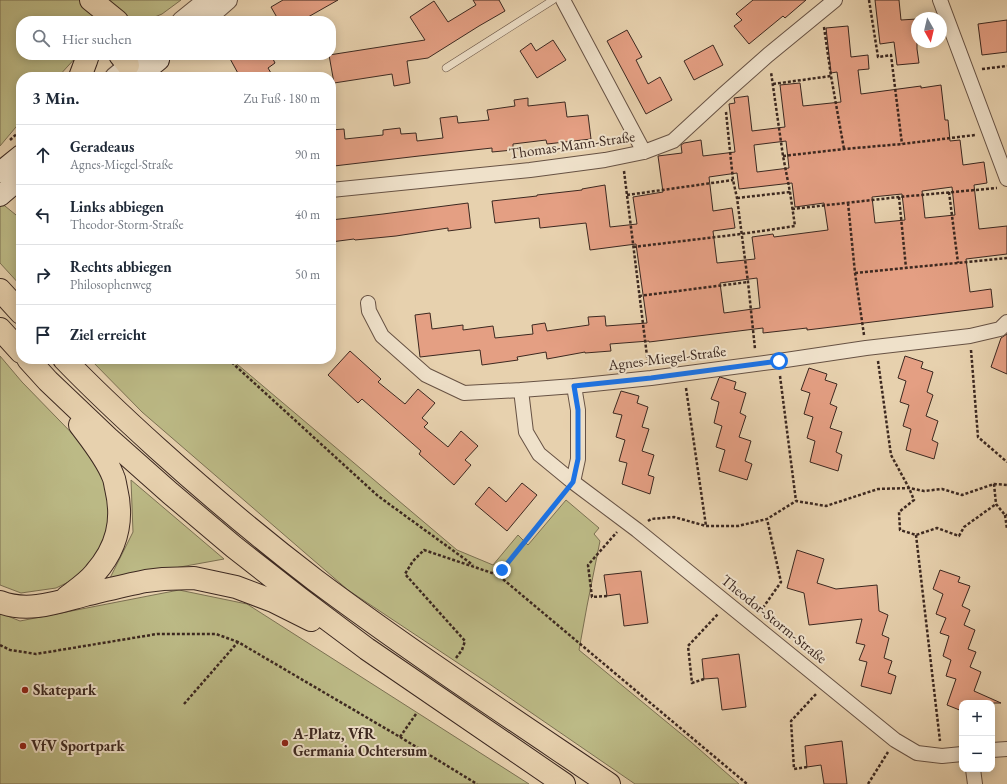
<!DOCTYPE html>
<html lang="de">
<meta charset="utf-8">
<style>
body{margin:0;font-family:"EB Garamond",serif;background:#f6f6f7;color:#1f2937}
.controls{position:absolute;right:12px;bottom:12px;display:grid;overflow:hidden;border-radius:8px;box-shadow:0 2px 10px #0003}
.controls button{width:36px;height:36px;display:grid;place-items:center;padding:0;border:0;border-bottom:1px solid #e0e1e3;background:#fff;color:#1f2937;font:20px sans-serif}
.compass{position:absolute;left:911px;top:12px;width:36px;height:36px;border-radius:50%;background:#fff;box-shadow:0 2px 10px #0003;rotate:172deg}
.stop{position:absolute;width:12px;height:12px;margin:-9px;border:3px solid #1a73e8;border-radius:50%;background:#fff}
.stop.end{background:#1a73e8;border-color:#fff;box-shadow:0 1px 4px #0008}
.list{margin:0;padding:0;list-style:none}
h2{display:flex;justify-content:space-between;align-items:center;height:52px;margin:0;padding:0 16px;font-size:17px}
h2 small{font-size:13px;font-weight:400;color:#747a83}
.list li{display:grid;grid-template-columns:26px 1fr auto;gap:12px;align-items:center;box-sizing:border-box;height:60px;padding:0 16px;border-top:1px solid #e0e1e3}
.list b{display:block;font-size:15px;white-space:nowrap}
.list p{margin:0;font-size:13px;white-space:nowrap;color:#747a83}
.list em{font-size:13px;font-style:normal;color:#747a83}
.icon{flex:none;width:22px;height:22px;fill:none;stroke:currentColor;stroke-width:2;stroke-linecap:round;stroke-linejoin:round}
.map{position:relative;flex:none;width:1007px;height:784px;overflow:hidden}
.search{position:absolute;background:#fff;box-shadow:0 2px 10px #0003;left:16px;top:16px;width:320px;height:44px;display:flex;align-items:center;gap:10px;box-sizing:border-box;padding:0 14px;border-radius:16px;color:#747a83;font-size:15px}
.panel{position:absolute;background:#fff;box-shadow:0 2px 10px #0003;left:16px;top:72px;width:320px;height:292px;border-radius:16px}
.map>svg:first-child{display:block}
</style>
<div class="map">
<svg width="1007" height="784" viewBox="0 0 1007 784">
<rect width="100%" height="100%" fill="#e7d1ae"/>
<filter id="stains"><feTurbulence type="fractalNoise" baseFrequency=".005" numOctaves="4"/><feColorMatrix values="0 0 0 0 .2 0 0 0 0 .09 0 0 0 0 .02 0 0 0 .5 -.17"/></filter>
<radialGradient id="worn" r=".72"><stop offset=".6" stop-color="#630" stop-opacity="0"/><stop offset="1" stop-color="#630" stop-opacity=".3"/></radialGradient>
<path fill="#bcba86" stroke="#7c7153" d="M0 0H181L162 14 145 21H141L124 15 117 21H21V55H78L58 77H21V121L0 146Z
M0 202 21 219V286L0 263Z
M0 356 22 382 94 456 111 498 113 530 81 576 56 588 21 593 0 585Z
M90 359H231L457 550 493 565 518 535 528 545 566 500 599 528 594 534 600 541 587 606 579 650 691 742 739 784H635L488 683 348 590 142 412Z
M131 480 224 559 109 580 133 532Z
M179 590 247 604 529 784H0V613L20 621Z"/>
<path fill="#e49f83" stroke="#3c2820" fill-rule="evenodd" d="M283 0H338L301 21H279L271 7Z
M473 0H499L505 11 479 26 428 58 407 61 410 83 394 86 392 74 334 83 329 55 425 40 410 17 434 1 448 22 476 5Z
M753 0H806L785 18 783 16 749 44 734 26 742 20 736 14Z
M875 0H899L901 20 917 19V49L919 63 897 65 894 42 880 44Z
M1007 20V52L982 55 978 24Z
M848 26 851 57 868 55 869 69 858 70 861 94 921 86V88L941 85 945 120H948L950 141 960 140 963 165 984 162 987 183 974 185 979 229 1007 226V254L966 259 970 292 991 289 993 307 840 326 807 330V328L763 333V328L649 342V341L610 344 611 351 585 353V352L547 359 546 352 517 357 518 360 482 365 480 350 420 357 415 315 430 313 432 329 463 325V330L493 326 495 338 533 334 532 325 545 323 547 331 589 325 588 317 605 316 606 326 647 323 636 244 590 250 586 223 540 228 539 218 495 223 492 201 537 196V195L582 190V189L605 185 610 227 637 224 633 197 663 192 658 156 682 153 681 145 684 143 701 140 703 156 735 152 729 104 735 103 734 98 748 96 752 131 785 127 780 85 800 83 803 106 841 102 837 72 831 73 826 28ZM786 141 789 168 757 172 754 145ZM737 173 739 189 792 183 795 207 824 203 828 230 774 237 773 234 752 237 755 259 717 263 713 231 735 228 732 208 713 211 709 177ZM952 187 955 215 925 218 922 191ZM902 194 905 220 875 223 872 197ZM757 278 760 308 724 313 720 283Z
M627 30 642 57 636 60 648 84 660 77 672 100 646 114 607 41Z
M553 40 566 60 537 78 520 51 531 43 536 51Z
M713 45 723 65 694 80 684 61Z
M228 55H271L275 63 268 68 271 73 263 77H240Z
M528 98V106L565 102 567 117 588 115 591 139 547 144 546 140 513 144V150L492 152V148L419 156 334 166 331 144V130L344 129 345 139 383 135V130L400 128 401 134 416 133 417 141 443 138 440 118 457 116 458 123 489 120 487 110 515 106 514 100Z
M468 203 471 228 448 231V228L396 236 355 240 354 239 331 242V220L383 214Z
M1007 334V374L991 367 1001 338Z
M350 351 381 379 378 382 405 404 418 389 435 403 422 418 428 423 424 427 448 447 461 431 478 446 465 460 471 465 454 485 419 454 421 451 362 399 358 403 328 375Z
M905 356 923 362 921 368 933 372 927 392 933 395 926 416 938 421 932 440 938 443 934 459 906 450 911 429 903 426 909 405 900 402 906 381 898 378Z
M809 368 827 374 825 380 837 384 830 404 837 407 830 428 842 432 836 452 842 455 838 471 810 462 815 441 807 438 813 417 804 414 810 393 801 390Z
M720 377 736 382 734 389 746 393 740 413 746 416 739 437 751 441 745 461 752 464 747 480 719 471 725 450 716 447 722 426 714 423 719 402 711 399 719 378Z
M621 391 639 396 637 403 648 407 642 427 649 429 642 451 654 455 648 475 654 477 650 494 622 484 627 463 619 461 625 440 616 437 622 415 613 413Z
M522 483 537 495 507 531 475 504 489 487 506 502Z
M797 550 824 559 817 583 836 589 877 585 879 611 888 615 882 635 889 638 884 658 892 661 888 673 896 676 891 694 861 686 867 662 859 660 865 645 856 643 862 619 809 625 804 593 787 588Z
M940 570 960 577 958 582 970 586 962 606 970 610 964 625 975 630 968 649 976 652 970 667 981 672 974 691 1001 703H962V711L947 705 956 679 946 676 951 660 943 656 949 636 940 633 946 618 936 614 943 594 933 589Z
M641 571 648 623 624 626 620 594 607 596 604 575Z
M739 654 746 707 722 710 718 678 704 679 702 659Z
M842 741 847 784H824L821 765 807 767 805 746Z"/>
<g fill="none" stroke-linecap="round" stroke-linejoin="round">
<defs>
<path id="service" d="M446 68 553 0"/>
<path id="minor" d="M563 0 644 152
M940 0 1007 179
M331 190 530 170 605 160 644 152 673 141 724 94 768 55 835 0
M368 303 369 311 382 336 426 375 464 393 521 390 574 386 651 378 779 361 866 348 970 336 1000 329 1007 322
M521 390 526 432 539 454 573 482 637 530 895 740 917 753 942 756 962 754
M573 482 578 459V410L574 386
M992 750 1007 749
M973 769 975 784"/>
<path id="tertiary" d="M181 21 207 0
M204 21 228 0
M114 77 140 55"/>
<path id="secondary" d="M138 77 159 60 154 55
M0 172 21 155
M0 196 21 178"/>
<path id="trunk" d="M91 0 117 21
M120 55 128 65
M80 77 86 61 88 55
M0 290 21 313
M0 329 21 352
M28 359 48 381 108 438 170 493 234 547 299 598 367 649 564 784
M64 359C94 390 125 419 157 448 208 494 260 538 315 580 410 651 510 717 609 784
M67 597C76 590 88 582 95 573 117 548 124 521 116 488 115 484 115 480 113 476 106 458 92 441 80 425
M0 602C28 613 58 602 85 595 106 590 126 585 146 581L163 579 194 578 236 587 273 601 311 620"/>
</defs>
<use href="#service" stroke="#675244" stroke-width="8"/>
<use href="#minor" stroke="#675244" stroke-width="16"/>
<use href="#tertiary" stroke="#675244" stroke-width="20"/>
<use href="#secondary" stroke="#3c2820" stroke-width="22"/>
<use href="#trunk" stroke="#3c2820" stroke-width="24"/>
<path stroke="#3c2820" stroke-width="2.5" stroke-dasharray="3 2" stroke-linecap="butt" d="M869 0 878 57 891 55 902 144
M824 27 831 76 844 149
M176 59 180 55
M982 69 1007 66
M773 84 831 76
M726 112 733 180 737 198 748 282 755 349
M10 140 21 130
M783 156 844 149 902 144 975 135
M624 171 648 364
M949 192 958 263
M627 195 733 180
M899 197 906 268
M737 198 790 192
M848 203 855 273 864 335
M792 209 899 197 997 188
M633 247 741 234 795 226 790 192 783 156 771 72
M855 273 1007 258
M639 296 748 282
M971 350 978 437 1007 462
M228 359 378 496 473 565
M878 361 891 455 909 488 914 500 899 512 900 530 916 535 937 528 959 536 964 527 996 504
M780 376 796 501
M686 388 706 526
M994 484 996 504 1005 515H1007
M1005 515 1007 529
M648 521 651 519 674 517 706 526H738L767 519 796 501 826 506 878 489 909 488 924 491 942 489 962 495 994 484 1007 485
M916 535 940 741
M498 575 565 493
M607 596 592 597 588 565 617 532
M760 612 781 582 767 519
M0 645 10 650 36 654 157 634H216L238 642
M456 658 462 650 465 641 405 574 413 561 424 550 498 575 747 784
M704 679 692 683 688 646 718 614
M184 704 238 642 400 737 477 784
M400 737 416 714
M807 767 794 769 791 721 816 694
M868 784 888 752"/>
<use href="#service" stroke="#efe1ca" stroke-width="7"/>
<use href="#minor" stroke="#efe1ca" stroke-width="14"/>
<use href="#tertiary" stroke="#efe1ca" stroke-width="18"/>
<use href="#secondary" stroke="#efe1ca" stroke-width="20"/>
<use href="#trunk" stroke="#e7d1ae" stroke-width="22"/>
</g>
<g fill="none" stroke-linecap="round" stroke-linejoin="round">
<path stroke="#1a73e8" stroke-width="5" d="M502 570 573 482 578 459V410L574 386 651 378 779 361"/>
</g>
<g fill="#8f2418" stroke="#efe1ca" stroke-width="1.5">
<circle cx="25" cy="690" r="4"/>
<circle cx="285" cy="743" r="4"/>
<circle cx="23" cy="746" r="4"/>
</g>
<g text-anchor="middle" stroke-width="4" stroke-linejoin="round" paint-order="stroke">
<g font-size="15" fill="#3c2820" stroke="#efe1ca">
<text transform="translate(572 145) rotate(-8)" y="5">Thomas-Mann-Straße</text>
<text transform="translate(667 358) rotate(-7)" y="5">Agnes-Miegel-Straße</text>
<text transform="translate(774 619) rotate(39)" y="5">Theodor-Storm-Straße</text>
</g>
<g font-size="15" font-weight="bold" fill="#3c2820" stroke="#efe1ca" text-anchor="start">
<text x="33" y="695">Skatepark</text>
<text x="293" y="739">A-Platz, VfR<tspan x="293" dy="17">Germania Ochtersum</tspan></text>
<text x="31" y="751">VfV Sportpark</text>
</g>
</g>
<rect width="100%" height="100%" filter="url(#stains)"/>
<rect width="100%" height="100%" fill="url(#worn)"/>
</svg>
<div class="controls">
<button>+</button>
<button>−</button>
</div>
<svg class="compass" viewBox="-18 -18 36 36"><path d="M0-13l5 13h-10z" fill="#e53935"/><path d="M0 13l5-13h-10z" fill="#747a83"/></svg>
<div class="stop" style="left:779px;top:361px"></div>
<div class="stop end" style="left:502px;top:570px"></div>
<div class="search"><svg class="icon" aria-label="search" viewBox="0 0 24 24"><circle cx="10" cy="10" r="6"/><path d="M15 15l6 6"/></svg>Hier suchen</div>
<section class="panel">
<h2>3 Min.<small>Zu Fuß · 180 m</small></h2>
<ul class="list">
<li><svg class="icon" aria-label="ahead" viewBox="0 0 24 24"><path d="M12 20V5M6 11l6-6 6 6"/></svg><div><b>Geradeaus</b><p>Agnes-Miegel-Straße</p></div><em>90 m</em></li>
<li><svg class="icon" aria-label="left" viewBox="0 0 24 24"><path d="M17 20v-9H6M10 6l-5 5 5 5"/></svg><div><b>Links abbiegen</b><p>Theodor-Storm-Straße</p></div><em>40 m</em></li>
<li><svg class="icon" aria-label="right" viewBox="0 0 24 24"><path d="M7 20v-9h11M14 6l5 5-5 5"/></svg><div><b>Rechts abbiegen</b><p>Philosophenweg</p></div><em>50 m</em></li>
<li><svg class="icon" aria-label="arrive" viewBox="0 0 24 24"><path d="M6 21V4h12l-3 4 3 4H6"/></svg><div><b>Ziel erreicht</b></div></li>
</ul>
</section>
</div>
